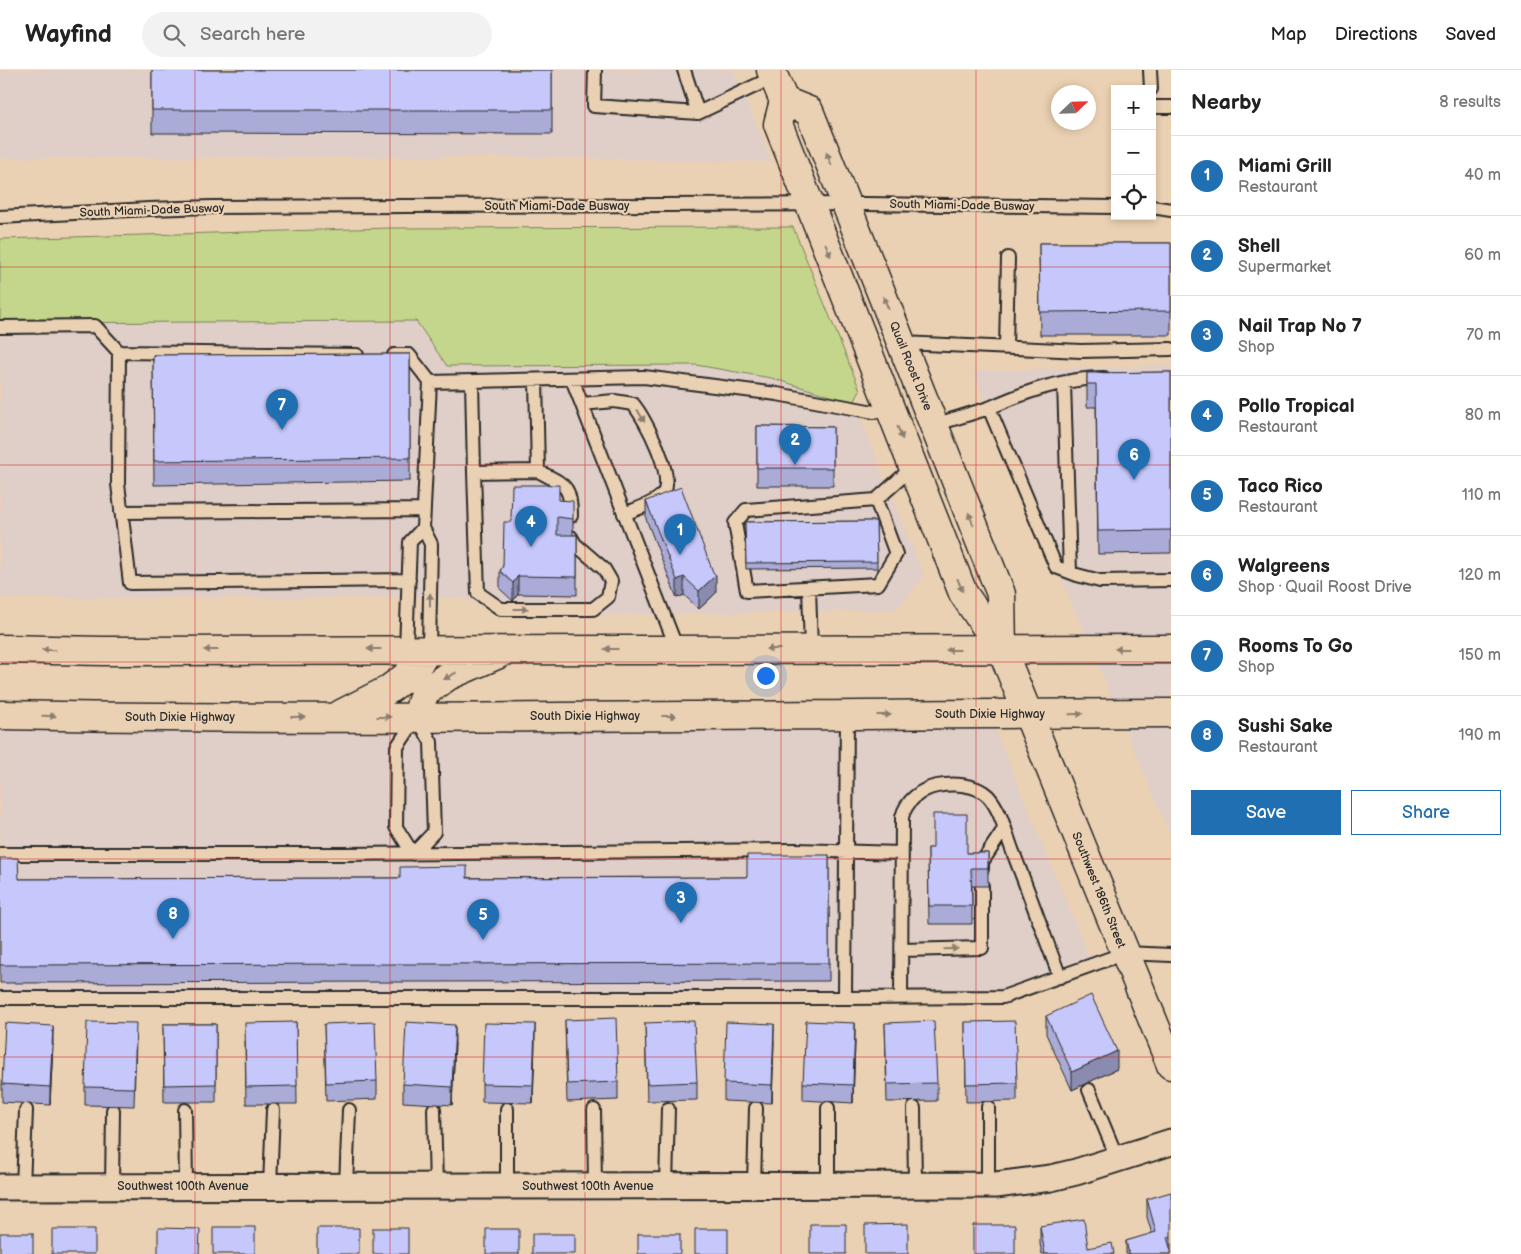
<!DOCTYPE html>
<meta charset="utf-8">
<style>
body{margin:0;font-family:"Balsamiq Sans",sans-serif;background:#f2f2f2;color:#222}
.controls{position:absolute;right:15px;top:15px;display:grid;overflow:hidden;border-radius:0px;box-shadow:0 2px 8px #0003}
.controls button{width:45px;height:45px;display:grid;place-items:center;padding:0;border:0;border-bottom:1px solid #e0e0e0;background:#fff;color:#222;font:25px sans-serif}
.compass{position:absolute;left:1051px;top:15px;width:45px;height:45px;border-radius:50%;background:#fff;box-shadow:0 2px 8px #0003;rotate:67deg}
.you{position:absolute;left:765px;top:605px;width:18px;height:18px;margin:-12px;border:4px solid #fff;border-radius:50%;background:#1a73e8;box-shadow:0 0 0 8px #1a73e833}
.badge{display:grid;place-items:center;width:32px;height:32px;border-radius:50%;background:#1f6fb2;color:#fff;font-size:16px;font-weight:700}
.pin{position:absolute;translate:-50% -41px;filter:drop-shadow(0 1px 2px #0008)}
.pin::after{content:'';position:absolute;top:26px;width:18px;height:15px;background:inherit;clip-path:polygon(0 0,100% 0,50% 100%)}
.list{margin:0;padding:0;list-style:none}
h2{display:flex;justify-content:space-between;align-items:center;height:65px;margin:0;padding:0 20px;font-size:21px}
h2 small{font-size:16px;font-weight:400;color:#767676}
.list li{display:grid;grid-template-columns:32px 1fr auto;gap:15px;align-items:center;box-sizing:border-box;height:80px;padding:0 20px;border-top:1px solid #e0e0e0}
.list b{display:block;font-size:19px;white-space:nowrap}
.list p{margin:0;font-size:16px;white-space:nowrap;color:#767676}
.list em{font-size:16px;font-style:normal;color:#767676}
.actions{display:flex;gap:10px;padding:15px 20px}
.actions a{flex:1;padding:11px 0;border:1px solid #1f6fb2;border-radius:0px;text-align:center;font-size:18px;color:#1f6fb2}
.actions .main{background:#1f6fb2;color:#fff}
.icon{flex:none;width:28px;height:28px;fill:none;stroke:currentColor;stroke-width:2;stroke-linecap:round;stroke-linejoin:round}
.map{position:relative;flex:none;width:1171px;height:1184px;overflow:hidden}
header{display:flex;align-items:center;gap:30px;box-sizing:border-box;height:70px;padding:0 25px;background:#fff;border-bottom:1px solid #e0e0e0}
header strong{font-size:24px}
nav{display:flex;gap:28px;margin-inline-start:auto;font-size:18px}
.search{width:350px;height:45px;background:#f2f2f2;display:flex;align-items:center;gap:12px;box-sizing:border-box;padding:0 18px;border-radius:28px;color:#767676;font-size:19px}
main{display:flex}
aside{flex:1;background:#fff}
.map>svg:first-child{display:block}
</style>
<header>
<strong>Wayfind</strong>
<div class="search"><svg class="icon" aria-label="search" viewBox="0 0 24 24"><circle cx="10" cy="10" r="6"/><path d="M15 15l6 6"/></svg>Search here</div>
<nav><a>Map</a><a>Directions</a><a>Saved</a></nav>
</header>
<main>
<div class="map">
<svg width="1171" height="1184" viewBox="0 0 1171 1184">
<rect width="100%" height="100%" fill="#ebd1b3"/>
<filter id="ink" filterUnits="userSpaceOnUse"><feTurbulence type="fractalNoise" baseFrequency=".02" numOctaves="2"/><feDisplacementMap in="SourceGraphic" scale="10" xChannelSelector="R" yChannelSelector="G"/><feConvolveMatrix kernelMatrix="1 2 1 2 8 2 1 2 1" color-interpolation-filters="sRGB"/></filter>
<g filter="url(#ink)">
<path fill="#e0cec8" d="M0 0H733L772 92 501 87 0 88Z
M416 251 447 296 696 295 771 308 854 333 924 506 896 540 504 547 464 528H0V253Z
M1171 295V767L973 301Z
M0 653 995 659 1090 888 1001 920 0 922Z"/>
<path fill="#c4d68b" stroke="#78805b" d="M793 157 860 320 854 333 771 308 696 295 447 296 416 251 0 253V169L390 158Z"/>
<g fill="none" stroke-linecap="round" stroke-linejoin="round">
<defs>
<path id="lane" d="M595 0 594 36 698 43 774 7
M684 0 698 43
M1150 0 1151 19
M1152 37H1171
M1152 137 1171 140
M0 147 149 139 212 137 865 134 1115 137
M0 257 95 256 119 282
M902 273 1081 281 1171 279
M1006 278 1008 188
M357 285 119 282 118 414 130 513 409 510
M394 285H409L430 312
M572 309 677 579
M472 311 474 402 538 401 536 310
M1064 313 1070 502
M582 334 614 331 633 334C645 348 676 407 663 424 655 434 636 439 624 444
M989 338C1025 322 1064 308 1104 308
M934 355 989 338 1056 497 1077 505 1100 511 1171 510
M538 401C564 415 571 414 571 446
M474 402 478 523 501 539H593L608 527 611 511 604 499 575 474 571 467
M876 430 746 440 735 453 747 521 878 514 896 484 876 430 913 397
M121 442 424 440
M809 518 811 579
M406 579 410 472 423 458
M429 579 431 474 423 458 430 312 644 307 777 324 874 342 890 337
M847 645 845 928 1003 927 1125 883 1171 885
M417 647 431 672 434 762 413 784 396 757 397 677Z
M0 784H343L796 780 901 783
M982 799V792L1004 759
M902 880 982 878V816
M0 928H845
M901 928 902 747C906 731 921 719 937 716 953 713 976 714 988 726 1001 740 1006 764 1013 782 1029 823 1044 865 1060 907
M1089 1020 1118 1090
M988 1037V1115
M914 1038 915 1115
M434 1039 436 1116
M507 1039V1116
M185 1040 186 1116
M594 1040 595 1116
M666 1115 668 1039
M754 1115 756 1038
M828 1115V1038
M112 1116 113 1040
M270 1116 273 1040
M346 1116 349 1040
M23 1117 26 1040"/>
<path id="street" d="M0 1117 996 1115 1051 1108 1076 1102 1171 1072"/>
<path id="secondary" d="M771 0 784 31 778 54 963 523 1002 580 1171 995
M784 31 809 41 1001 524 1002 580"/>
<path id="highway" d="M0 579 103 581 1171 579
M341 644 388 620 412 602 429 579
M0 645C390 652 781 644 1171 643
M417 647 424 623 448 606 499 584"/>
</defs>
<use href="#lane" stroke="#2b2b2b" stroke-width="16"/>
<use href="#street" stroke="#2b2b2b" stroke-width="29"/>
<use href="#secondary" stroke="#2b2b2b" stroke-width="31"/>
<use href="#highway" stroke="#2b2b2b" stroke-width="31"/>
<use href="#lane" stroke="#ebd1b3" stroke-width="12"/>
<use href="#street" stroke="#ebd1b3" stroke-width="25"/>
<use href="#secondary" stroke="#ebd1b3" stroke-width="28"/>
<use href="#highway" stroke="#ebd1b3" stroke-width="28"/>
</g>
<path fill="#aaabd7" stroke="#2b2b2b" d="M152 0H552V64L152 63Z
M1039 173H1171V265H1040Z
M410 284V411L154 415 153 285Z
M1171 302V483L1098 484 1096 337H1087V303Z
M757 356 833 357V416H757Z
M559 430 573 449V465H577V525L518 524 513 531 500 519V501L503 496 511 452Z
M646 431 716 523 699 539 684 525 677 528 646 449Z
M876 451 877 498 746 499 745 452Z
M928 778 967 783H988V816H972V854H929Z
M829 785V911L0 913V788L19 809 747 807Z
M1046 946 1117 999 1072 1020 1046 964Z
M565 950 618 1012V1030L567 1032Z
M296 952 297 1034H246L245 971Z
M965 952 1017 1013V1031L966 1032Z
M645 953 697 1012V1030L647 1031Z
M885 953 937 1013V1031L887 1032Z
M163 954H216V1032H164Z
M324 954 377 1011V1029L326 1031Z
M136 971 134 1036 85 1035V1017Z
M774 971 772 1033 724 1031V1013Z
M855 971 853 1033 803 1030V1013Z
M535 972 533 1033 482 1032V1014Z
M455 973 452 1035 403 1032V1014Z
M53 974 50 1035 2 1032V1014Z
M1147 1129 1171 1184H1126V1171L1152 1164 1147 1147Z
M1040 1156 1088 1178 1114 1184H1042L1040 1174Z"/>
<path fill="#8b8baf" stroke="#2b2b2b" d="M716 505V523L699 539V521Z
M518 506V524L513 531V513Z
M684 507V525L677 528V510Z
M855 953V971L853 1033V1015Z
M535 954V972L533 1033V1015Z
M774 954V971L772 1033V1015Z
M455 955V973L452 1035V1017Z
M53 956V974L50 1035V1017Z
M1117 981V999L1072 1020V1002Z
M1171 1166V1184L1167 1167Z"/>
<path fill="#c6c7fa" stroke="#2b2b2b" d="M152 0H552V40H152Z
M1039 173H1171V241L1040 242Z
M410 284V388L154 391 153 285Z
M1171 302V460L1098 461 1096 314H1087V303Z
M757 356 833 357V398H757Z
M512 415H559V430L573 431V449L557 447V465H577V507L518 506 513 513 500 501 503 496 504 452H511Z
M681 417 713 502 716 505 699 521 684 507 677 510 646 431Z
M876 451 877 492 746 493 745 452Z
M933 744H967V783H988V798H971L972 836H929L928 778H933Z
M747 785H829V893L0 895V788H18L19 809 400 808V797L467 796V808L747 807Z
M1091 925 1117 981 1072 1002 1046 946Z
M616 948 618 1012 567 1014 565 950Z
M694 951 697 1012 647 1014 645 953Z
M806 951 855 953 853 1015 803 1013Z
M934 951 937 1013 887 1014 885 953Z
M1015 951 1017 1013 966 1014 965 952Z
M87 952 136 953 134 1018 85 1017Z
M296 952 297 1016 246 1017 245 953Z
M375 952 377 1011 326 1013 324 954Z
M406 952 455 955 452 1017 403 1014Z
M726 952 774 954 772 1015 724 1013Z
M5 953 53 956 50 1017 2 1014Z
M484 953 535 954 533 1015 482 1014Z
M163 954H216V1014L164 1015Z
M1171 1122V1166L1167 1167 1171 1181V1184H1129L1126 1171 1156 1162 1147 1129Z
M1084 1149 1088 1178 1112 1173 1114 1184H1045L1040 1156Z
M810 1154H846V1184H810Z
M908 1154V1184H865V1155Z
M973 1155H1015V1184H973Z
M213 1157H255V1184H213Z
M158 1158 200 1159 199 1184H158Z
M317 1158H359V1184H317Z
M373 1158H408V1184H373Z
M52 1159H95V1184H52Z
M486 1159H519V1184H486Z
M695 1159H728V1184H695Z
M0 1163H33V1184H0Z
M532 1164H575V1184H532Z
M638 1164H680V1184H638Z"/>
<defs><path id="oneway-solid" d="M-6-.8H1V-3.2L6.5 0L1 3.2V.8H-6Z" transform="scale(1.25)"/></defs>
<g fill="#8b7e6f">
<use href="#oneway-solid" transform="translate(829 89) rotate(-112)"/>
<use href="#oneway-solid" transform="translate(828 180) rotate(69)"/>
<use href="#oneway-solid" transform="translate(886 233) rotate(-112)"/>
<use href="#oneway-solid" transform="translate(641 346) rotate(59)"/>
<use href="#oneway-solid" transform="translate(900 363) rotate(69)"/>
<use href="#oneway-solid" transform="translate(971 449) rotate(-111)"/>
<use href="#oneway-solid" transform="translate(960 515) rotate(68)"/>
<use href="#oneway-solid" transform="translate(430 530) rotate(-89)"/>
<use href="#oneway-solid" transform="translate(521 539)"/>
<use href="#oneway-solid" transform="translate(374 579) rotate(180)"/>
<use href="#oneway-solid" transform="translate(611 579) rotate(-180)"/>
<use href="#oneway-solid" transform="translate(773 579) rotate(-180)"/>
<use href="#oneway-solid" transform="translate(1122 579) rotate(180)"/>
<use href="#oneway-solid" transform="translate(49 580) rotate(-179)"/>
<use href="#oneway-solid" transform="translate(211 580) rotate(180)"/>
<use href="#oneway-solid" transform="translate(953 580) rotate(-180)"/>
<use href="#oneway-solid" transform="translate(450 606) rotate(151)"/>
<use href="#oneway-solid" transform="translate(1076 644) rotate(-1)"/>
<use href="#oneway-solid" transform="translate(884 645)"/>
<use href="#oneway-solid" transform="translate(49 646) rotate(1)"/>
<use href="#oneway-solid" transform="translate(669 646)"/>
<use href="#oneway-solid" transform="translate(298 647)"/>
<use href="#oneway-solid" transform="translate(384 647)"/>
<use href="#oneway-solid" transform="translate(951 879) rotate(-2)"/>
</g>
</g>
<path fill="none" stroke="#d62828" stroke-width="1" stroke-opacity="0.55" d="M195 0V1184M390 0V1184M585 0V1184M781 0V1184M976 0V1184M0 197H1171M0 395H1171M0 592H1171M0 789H1171M0 987H1171"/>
<g text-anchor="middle" stroke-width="4.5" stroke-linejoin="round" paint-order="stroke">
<g font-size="12" fill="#2b2b2b" stroke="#ebd1b3">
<text transform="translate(962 135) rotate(1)" y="4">South Miami-Dade Busway</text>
<text x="557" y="140">South Miami-Dade Busway</text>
<text transform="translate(152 140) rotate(-2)" y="4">South Miami-Dade Busway</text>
<text transform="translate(911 296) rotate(68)" y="4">Quail Roost Drive</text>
<text x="990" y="648">South Dixie Highway</text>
<text x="585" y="650">South Dixie Highway</text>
<text x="180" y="651">South Dixie Highway</text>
<text transform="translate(1099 820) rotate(68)" y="4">Southwest 186th Street</text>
<text x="183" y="1120">Southwest 100th Avenue</text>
<text x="588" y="1120">Southwest 100th Avenue</text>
</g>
</g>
</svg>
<div class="controls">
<button>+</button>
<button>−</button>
<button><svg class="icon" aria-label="locate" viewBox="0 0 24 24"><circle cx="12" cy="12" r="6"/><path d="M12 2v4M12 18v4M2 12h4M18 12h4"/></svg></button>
</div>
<svg class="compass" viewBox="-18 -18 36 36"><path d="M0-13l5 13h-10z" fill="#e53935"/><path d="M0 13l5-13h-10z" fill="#767676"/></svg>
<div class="you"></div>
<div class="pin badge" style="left:680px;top:485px">1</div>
<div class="pin badge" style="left:795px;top:395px">2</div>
<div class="pin badge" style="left:681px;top:853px">3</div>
<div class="pin badge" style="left:531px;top:477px">4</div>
<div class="pin badge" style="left:483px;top:870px">5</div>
<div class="pin badge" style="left:1134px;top:410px">6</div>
<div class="pin badge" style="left:282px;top:360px">7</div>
<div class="pin badge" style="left:173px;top:869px">8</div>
</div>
<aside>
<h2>Nearby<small>8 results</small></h2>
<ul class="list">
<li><span class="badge">1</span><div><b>Miami Grill</b><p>Restaurant</p></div><em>40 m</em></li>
<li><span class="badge">2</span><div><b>Shell</b><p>Supermarket</p></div><em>60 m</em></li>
<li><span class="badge">3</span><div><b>Nail Trap No 7</b><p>Shop</p></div><em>70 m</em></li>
<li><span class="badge">4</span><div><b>Pollo Tropical</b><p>Restaurant</p></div><em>80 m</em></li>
<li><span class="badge">5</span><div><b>Taco Rico</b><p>Restaurant</p></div><em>110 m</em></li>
<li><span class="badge">6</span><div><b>Walgreens</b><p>Shop · Quail Roost Drive</p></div><em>120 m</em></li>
<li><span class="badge">7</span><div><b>Rooms To Go</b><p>Shop</p></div><em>150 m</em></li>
<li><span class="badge">8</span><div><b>Sushi Sake</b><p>Restaurant</p></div><em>190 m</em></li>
</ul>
<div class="actions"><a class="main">Save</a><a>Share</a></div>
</aside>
</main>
